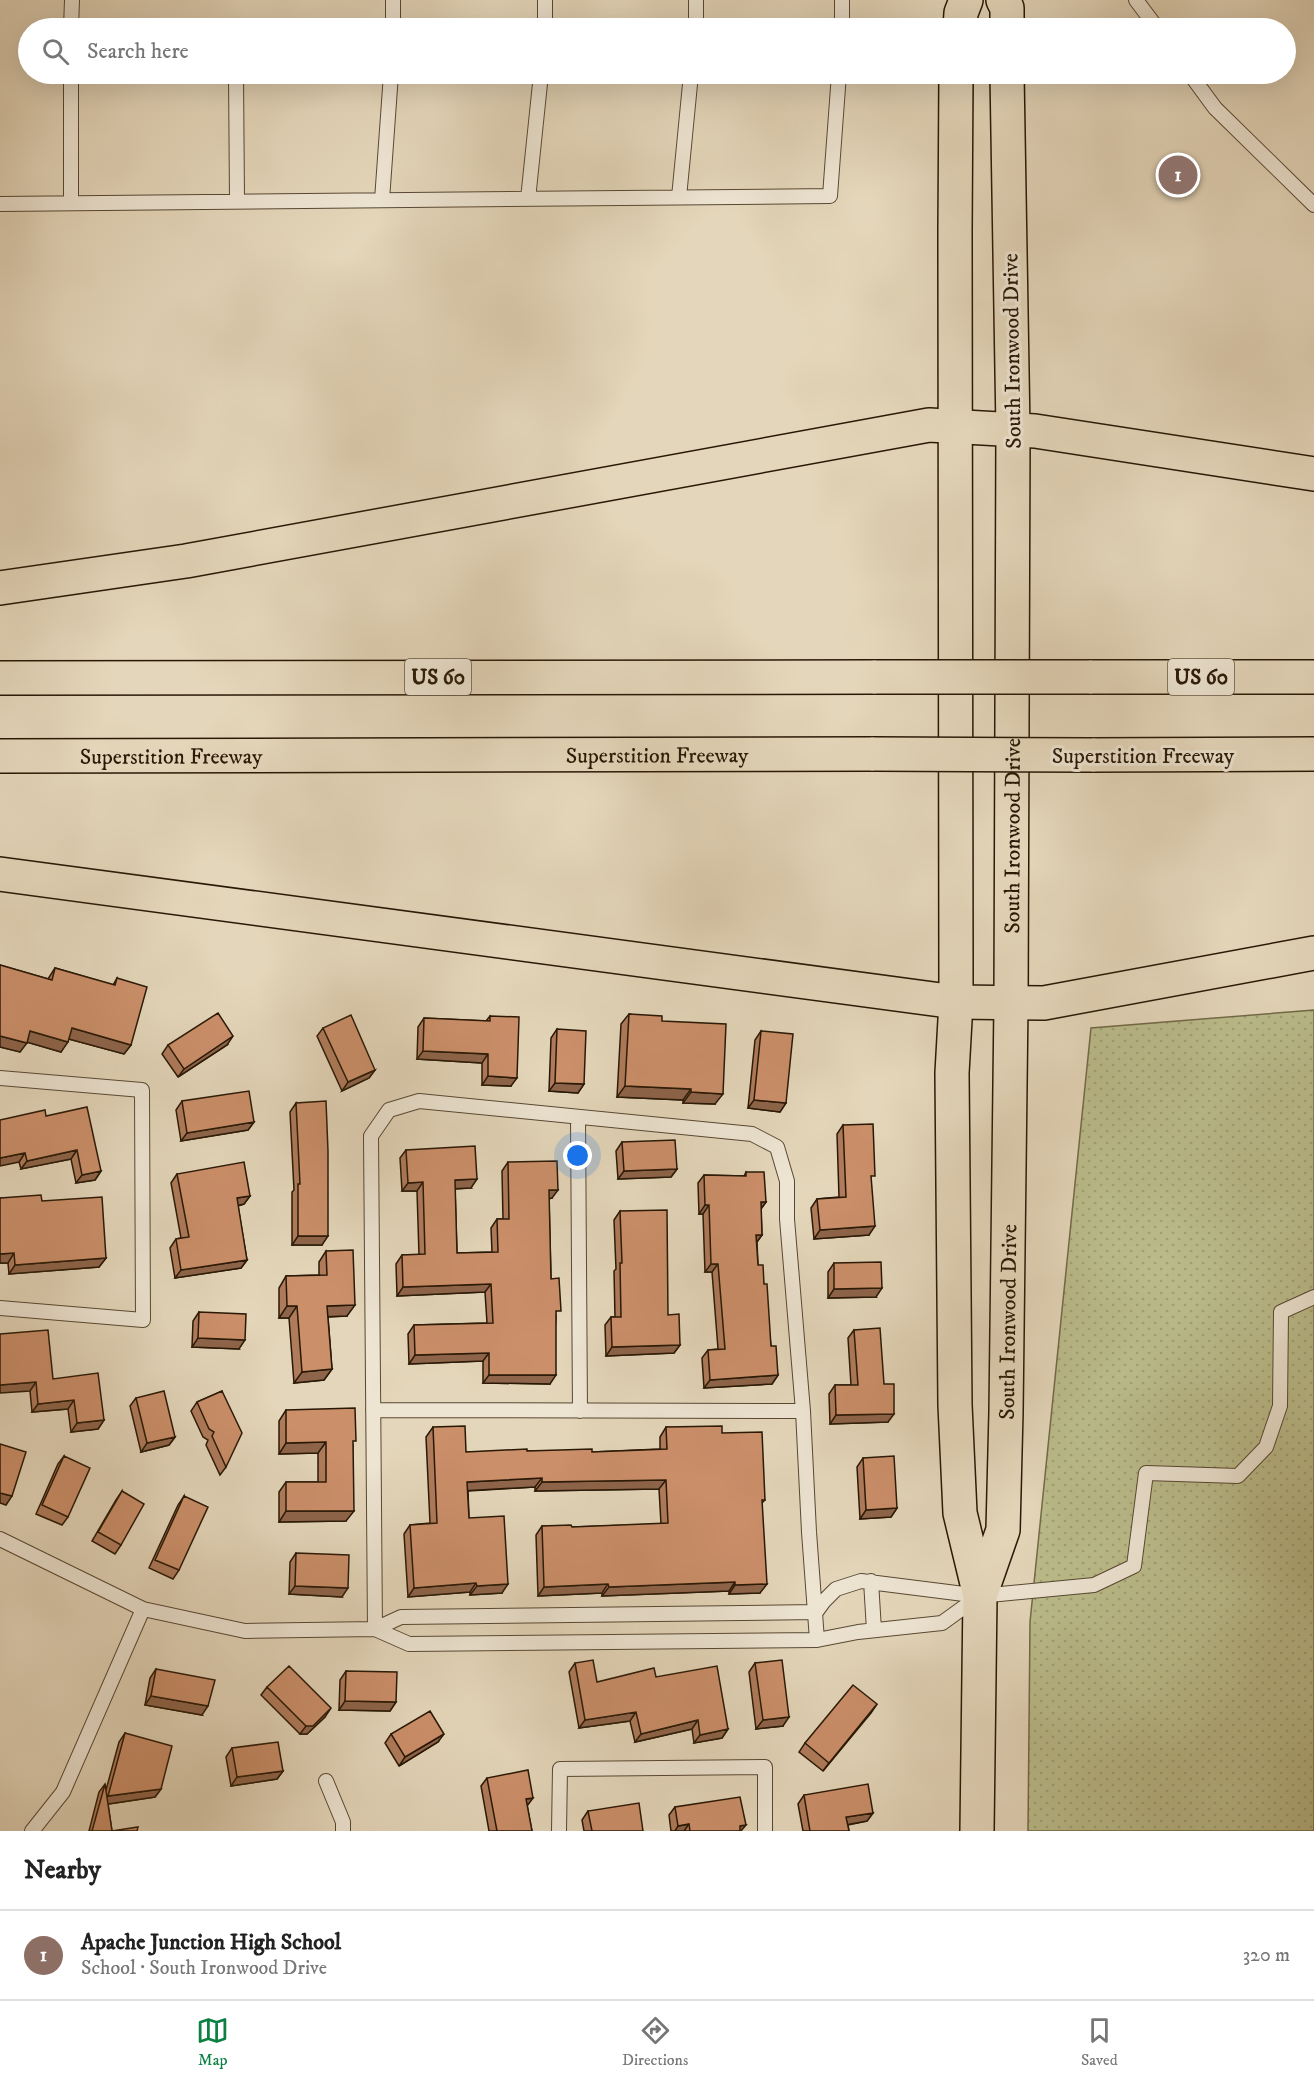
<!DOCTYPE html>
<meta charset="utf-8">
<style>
body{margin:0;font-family:"IM FELL DW Pica",serif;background:#f2f2f2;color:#222}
.you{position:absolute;left:578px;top:1156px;width:21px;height:21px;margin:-15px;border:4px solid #fff;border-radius:50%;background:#1a73e8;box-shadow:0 0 0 9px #1a73e833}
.badge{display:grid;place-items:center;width:39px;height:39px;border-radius:50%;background:#0b8043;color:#fff;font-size:20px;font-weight:700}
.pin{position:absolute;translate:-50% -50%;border:3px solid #fff;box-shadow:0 2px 6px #0006}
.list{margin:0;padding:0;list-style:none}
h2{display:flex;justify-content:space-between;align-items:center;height:78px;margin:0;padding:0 24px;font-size:26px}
h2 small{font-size:20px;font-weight:400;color:#767676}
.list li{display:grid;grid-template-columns:39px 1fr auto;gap:18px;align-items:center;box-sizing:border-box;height:90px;padding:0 24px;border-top:2px solid #e0e0e0}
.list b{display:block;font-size:22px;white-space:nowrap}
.list p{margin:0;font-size:20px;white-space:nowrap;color:#767676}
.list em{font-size:20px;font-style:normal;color:#767676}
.icon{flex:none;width:33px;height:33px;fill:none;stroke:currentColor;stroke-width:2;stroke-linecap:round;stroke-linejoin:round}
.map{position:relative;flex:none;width:1314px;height:1831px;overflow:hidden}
.search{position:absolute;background:#fff;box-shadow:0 6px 24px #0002;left:18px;right:18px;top:18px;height:66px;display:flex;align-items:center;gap:15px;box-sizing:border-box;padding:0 21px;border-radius:33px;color:#767676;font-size:22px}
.sheet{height:168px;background:#fff}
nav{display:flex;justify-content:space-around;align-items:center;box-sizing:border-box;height:84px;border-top:2px solid #e0e0e0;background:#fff;font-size:16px;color:#767676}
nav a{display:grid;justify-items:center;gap:3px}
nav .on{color:#0b8043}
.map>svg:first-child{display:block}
</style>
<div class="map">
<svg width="1314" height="1831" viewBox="0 0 1314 1831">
<defs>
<pattern id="grass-dots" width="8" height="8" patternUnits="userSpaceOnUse" patternTransform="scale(1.5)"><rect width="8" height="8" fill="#bbbc8b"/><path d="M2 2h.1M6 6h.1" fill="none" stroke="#a1a176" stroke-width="1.8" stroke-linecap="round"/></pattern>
</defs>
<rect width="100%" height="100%" fill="#e4d6ba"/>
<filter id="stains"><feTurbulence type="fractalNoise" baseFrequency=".00333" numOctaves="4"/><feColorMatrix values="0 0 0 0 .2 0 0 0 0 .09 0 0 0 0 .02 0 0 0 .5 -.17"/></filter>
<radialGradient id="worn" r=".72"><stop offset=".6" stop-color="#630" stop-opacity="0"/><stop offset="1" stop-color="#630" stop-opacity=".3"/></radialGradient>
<path fill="url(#grass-dots)" stroke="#726a48" stroke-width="1.5" d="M1314 1010V1831H1028L1030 1622 1091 1028Z"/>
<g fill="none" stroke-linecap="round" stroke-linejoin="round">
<defs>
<path id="service" d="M842 0V28
M1136 0 1157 28
M71 28 72 0
M393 28V0
M545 28V0
M696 28V0
M71 74V203
M236 74 237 201
M1190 74 1215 108 1314 205
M679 197 691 74
M528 199 541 74
M382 200 391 74
M0 204 830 196 839 74
M0 1078 142 1090 143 1320 0 1308
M578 1117 580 1411
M373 1410 803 1411
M0 1539 143 1609 245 1631 375 1629 409 1644 817 1640 858 1632 942 1623 978 1597
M871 1581 874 1630
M375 1629 371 1136 389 1110 419 1101 752 1134 777 1147 787 1181V1219L803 1411 809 1532 817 1640
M375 1629 401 1617 816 1612 824 1601 836 1589 861 1581 980 1596 1094 1585 1134 1566 1146 1473 1238 1476 1266 1447 1280 1406 1281 1312 1314 1297
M326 1781 343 1822V1831
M32 1831 63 1792 143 1609
M559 1831 560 1769 765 1767V1831"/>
<g id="primary">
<path d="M1003 0 1007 8V28"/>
<path d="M960 28 961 13 966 0"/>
<path d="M956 74 955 231 956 1002 952 1073 955 1405 960 1513 980 1596 977 1831"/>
<path id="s1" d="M980 1596 1003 1530 1006 1412 1011 1003 1013 430 1007 74"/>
</g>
<g id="motorway">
<path d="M0 588 186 561 929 425 1035 431 1314 474"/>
<path d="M1089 677H1314"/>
<path d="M0 678 876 677"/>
<path d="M1092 755 1314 754"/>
<path id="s2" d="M0 756 874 754"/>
<path d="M0 874 956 1002 1044 1003 1314 953"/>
</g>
</defs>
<use href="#service" stroke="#584833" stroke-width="16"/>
<use href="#primary" stroke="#291806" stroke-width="36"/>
<use href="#motorway" stroke="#291806" stroke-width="36"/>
<use href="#service" stroke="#ede4d2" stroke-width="14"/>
<use href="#primary" stroke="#e4d6ba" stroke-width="33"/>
<use href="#motorway" stroke="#e4d6ba" stroke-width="33"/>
<defs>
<path id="motorway-bridge" d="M876 677H1089
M874 754 1092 755"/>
</defs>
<use href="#motorway-bridge" stroke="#291806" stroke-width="36" stroke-linecap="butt"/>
<use href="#motorway-bridge" stroke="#e4d6ba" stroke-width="33"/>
</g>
<path fill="#af7b5b" stroke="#291806" stroke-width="1.5" d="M0 965 48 979 55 968 113 985 117 978 131 1045 124 1054 69 1039 61 1052 27 1042 20 1052 0 1047Z
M629 1014 662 1021 715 1104 683 1103V1100L617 1097 621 1024Z
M490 1016 511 1086 482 1085V1063L417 1059 418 1027 424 1018 486 1021Z
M323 1028 375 1070 369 1078 342 1091 317 1036Z
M557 1029 584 1084 578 1093 549 1091 551 1038Z
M761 1031 786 1103 780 1112 748 1108 755 1040Z
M168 1045H227L178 1077 162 1054Z
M182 1101 254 1122 248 1130 181 1141 176 1110Z
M296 1103 322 1245H292V1192L294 1190 290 1112Z
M46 1116 101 1171 95 1180 76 1183 71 1159 21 1169 19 1162Z
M843 1125 871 1180 869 1235 814 1239 811 1208 817 1199 839 1197 837 1134Z
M622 1142 677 1169 671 1177 618 1179 616 1151Z
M406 1150 471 1188 455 1189 457 1253 492 1252 491 1228 497 1219H503L502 1171 508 1162 552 1198 549 1199 551 1279 556 1317 550 1384 483 1383V1361L409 1364 408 1334 414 1325 487 1323 485 1292 397 1296 396 1264 402 1255H419L417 1191H402L400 1158Z
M746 1172 766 1202 761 1209 762 1235 757 1242 758 1265 764 1284 771 1346 778 1375 772 1384 704 1388 702 1358 708 1350 718 1349 712 1272H705L703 1214H699L698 1183 704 1175 744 1176Z
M177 1174 250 1196 244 1204 238 1206 247 1260 241 1268 175 1278 170 1248 176 1239 181 1238 171 1183Z
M0 1198 42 1201 106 1258 99 1267 9 1274 8 1263H0Z
M620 1211 668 1315 680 1345 674 1353 606 1356 605 1325 611 1317H615L614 1271 616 1269 614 1220Z
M326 1251 347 1316 328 1317 332 1369 324 1380 294 1383 289 1318H279V1288L286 1276 319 1275V1262Z
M834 1263 876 1297 828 1298V1272Z
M199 1312 239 1349 192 1347 193 1321Z
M854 1330 884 1384 888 1422 830 1424 829 1394 835 1385H851L848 1338Z
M0 1334 53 1379 104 1420 98 1429 71 1432 68 1409 32 1412 30 1391Z
M222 1391 226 1467 220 1475 206 1445 208 1440 203 1437 191 1411 197 1402Z
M136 1398 175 1437 169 1445 141 1452 130 1406Z
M286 1410 353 1445 346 1521 279 1522V1492L286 1482H318V1453L279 1454V1421Z
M433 1427 466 1452 527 1451 592 1452 660 1449V1437L666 1427 722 1433 765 1500 762 1503 760 1593 729 1594V1591L602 1596V1593L538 1596 536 1535 542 1526 572 1527 661 1524 659 1489 535 1491V1487L468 1491 469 1518 502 1593 470 1595V1592L408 1597 404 1534 410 1525 430 1523 426 1437Z
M64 1456 68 1517 62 1525 36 1514 58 1464Z
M863 1458 897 1508 891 1517 860 1519 857 1467Z
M122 1491 121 1545 115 1554 92 1541 116 1500Z
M184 1496 179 1570 173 1579 149 1568 178 1505Z
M296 1553 342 1597 289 1594 290 1562Z
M575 1663 597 1682 656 1677 728 1729 722 1738 694 1743 692 1729 635 1742 630 1721 579 1728 569 1672Z
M755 1663 783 1726 756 1729 749 1672Z
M156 1669 202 1715 145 1705 150 1678Z
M346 1671 396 1702 390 1711 339 1710 340 1680Z
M267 1687 325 1717 307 1734H300L261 1695Z
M877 1704 823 1771 799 1752 805 1743Z
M125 1733 161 1789 155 1797 108 1804 112 1831H137H89L99 1792 105 1784 106 1790 119 1742Z
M391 1734 438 1742 399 1766 385 1743Z
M232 1748 283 1771 277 1779 231 1786 226 1757Z
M487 1778 527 1805 532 1831H489L481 1786Z
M804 1795 873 1813 867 1821 848 1825 849 1831H803L798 1804Z
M675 1807 741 1831H671L669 1815Z
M588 1811 643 1831H584L582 1820Z"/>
<path fill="#8e644a" stroke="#291806" stroke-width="1.5" d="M72 1028 131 1045 124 1054 65 1038Z
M30 1031 68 1042 61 1052 23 1041Z
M0 1036 27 1043 20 1052 0 1047Z
M233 1036 227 1045 178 1077 184 1069Z
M423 1051 488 1054 482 1063 417 1059Z
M375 1070 369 1078 342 1091 348 1082Z
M488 1076 517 1078 511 1086 482 1085Z
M555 1083 584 1084 578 1093 549 1091Z
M625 1086 691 1089 683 1100 617 1097Z
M691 1092 723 1094 715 1104 683 1103Z
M754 1100 786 1103 780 1112 748 1108Z
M254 1122 248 1130 181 1141 187 1133Z
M77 1150 71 1159 21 1169 27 1161Z
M25 1153 19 1162 0 1166V1158Z
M677 1169 671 1177 618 1179 624 1171Z
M101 1171 95 1180 76 1183 82 1175Z
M477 1179 471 1188 449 1189 455 1180Z
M423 1182 417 1191H402L408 1183Z
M549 1190H558L552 1198 543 1199Z
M250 1196 244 1204 231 1207 237 1198Z
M761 1202H766L760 1210Z
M705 1205H709L703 1214H699Z
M875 1226 869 1235 814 1239 820 1230Z
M756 1235H762L756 1243Z
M298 1236H328L322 1245H292Z
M14 1253 8 1263H0V1254Z
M106 1258 99 1267 9 1274 15 1265Z
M247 1260 241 1268 175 1278 181 1270Z
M711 1264H718L712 1272H705Z
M491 1284 485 1292 397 1296 403 1287Z
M882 1288 876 1297 828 1298 834 1289Z
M355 1305 347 1316 320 1317 327 1306Z
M287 1306H297L289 1318H279Z
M198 1338 245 1340 239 1349 192 1347Z
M680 1345 674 1353 606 1356 612 1347Z
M489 1353 483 1361 409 1364 415 1355Z
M332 1369 324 1380 294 1383 302 1372Z
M489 1375H556L550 1384 483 1383Z
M778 1375 772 1384 704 1388 710 1380Z
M36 1382 30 1391 0 1393V1385Z
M74 1400 68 1409 32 1412 38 1404Z
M894 1414 888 1422 830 1424 836 1415Z
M104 1420 98 1429 71 1432 77 1423Z
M175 1437 169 1445 141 1452 147 1443Z
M326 1442 318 1453 279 1454 286 1443Z
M542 1478 535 1487 461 1491 467 1482Z
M666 1480 659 1489 535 1491 542 1482Z
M0 1493 12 1496 6 1505 0 1503Z
M897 1508 891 1517 860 1519 866 1510Z
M286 1511H354L346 1521 279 1522Z
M735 1582 729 1591 602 1596 609 1587Z
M476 1583 470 1592 408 1597 414 1588Z
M508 1584 502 1593 470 1595 477 1586Z
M608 1584 602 1593 538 1596 544 1587Z
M767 1584 760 1593 729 1594 735 1585Z
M295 1586 348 1588 342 1597 289 1594Z
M151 1696 208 1706 202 1715 145 1705Z
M345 1701 396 1702 390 1711 339 1710Z
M877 1704 871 1713 823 1771 829 1763Z
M331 1708 325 1717 307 1734H300L306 1726Z
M636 1712 630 1721 579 1728 585 1720Z
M789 1717 783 1726 756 1729 763 1720Z
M698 1720 692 1729 635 1742 641 1734Z
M728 1729 722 1738 694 1743 700 1735Z
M444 1734 438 1742 399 1766 405 1757Z
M283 1771 277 1779 231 1786 237 1777Z
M161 1789 155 1797 102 1805 108 1796Z
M533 1798 527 1806 526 1799Z
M873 1813 867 1821 840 1826 846 1817Z
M689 1824 684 1831H675L678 1826Z
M746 1825 741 1831H736L740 1826Z"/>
<path fill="#cb8f6a" stroke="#291806" stroke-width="1.5" d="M0 965 52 980 55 968 115 985 117 978 147 987 131 1045 72 1028 68 1042 30 1031 27 1043 0 1036Z
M218 1013 233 1036 184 1069 168 1045Z
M629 1014 662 1016V1021L726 1024 723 1094 691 1092V1089L625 1086Z
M351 1015 375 1070 348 1082 323 1028Z
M490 1016 519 1017 517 1078 488 1076V1054L423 1051 424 1018 490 1021Z
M557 1029 586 1031 584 1084 555 1083Z
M761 1031 793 1034 786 1103 754 1100Z
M249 1091 254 1122 187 1133 182 1101Z
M326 1101 328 1151V1236H298V1184H300L296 1103Z
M87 1107 101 1171 82 1175 77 1150 27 1161 25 1153 0 1158V1120L45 1110 46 1116Z
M873 1124 875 1176H871L875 1226 820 1230 817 1199 846 1197 843 1125Z
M675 1140 677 1169 624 1171 622 1142Z
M475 1146 477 1179 455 1180 457 1253 498 1252 497 1219H509L508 1162 557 1161 558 1190H549L551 1279 559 1278 561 1311H556V1375H489V1353L415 1355 414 1325 493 1323 491 1284 403 1287 402 1255 425 1254 423 1182 408 1183 406 1150Z
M244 1162 250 1196 237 1198 247 1260 181 1270 176 1239 189 1237 177 1174Z
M746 1172H764L766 1202H761L762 1235H756L758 1265H763L764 1284H767L771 1346H776L778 1375 710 1380 708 1350 725 1349 718 1264H711L709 1205H705L704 1175 746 1176Z
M41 1195 42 1201 102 1197 106 1258 15 1265 14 1253 0 1254V1198Z
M667 1210 668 1315 679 1314 680 1345 612 1347 611 1317H621L620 1263H622L620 1211Z
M353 1250 355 1305 327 1306 332 1369 302 1372 297 1306H287L286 1276 327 1275 326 1251Z
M881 1262 882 1288 834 1289V1263Z
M199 1312 246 1314 245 1340 198 1338Z
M880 1328 884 1384H894V1414L836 1415 835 1385H858L854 1330Z
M48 1330 53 1379 98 1373 104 1420 77 1423 74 1400 38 1404 36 1382 0 1385V1334Z
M164 1391 175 1437 147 1443 136 1398Z
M222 1391 242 1433 226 1467 212 1436 214 1432 209 1429 197 1402Z
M355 1408 356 1441H353L354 1511H286V1482H326V1442L286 1443V1410Z
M465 1426 466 1452 527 1449V1451L592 1449V1452L667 1449 666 1427 722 1426V1433L762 1432 765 1500H762L767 1584 735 1585V1582L609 1587 608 1584 544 1587 542 1526 571 1525 572 1527 668 1523 666 1480 542 1482V1478L467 1482 469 1518 504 1516 508 1584 477 1586 476 1583 414 1588 410 1525 437 1523 433 1427Z
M0 1444 26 1452 12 1496 0 1493Z
M64 1456 90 1468 68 1517 42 1505Z
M894 1456 897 1508 866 1510 863 1458Z
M122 1491 144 1504 121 1545 98 1532Z
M184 1496 208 1507 179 1570 155 1560Z
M296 1553 349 1555 348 1588 295 1586Z
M593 1660 597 1682 654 1668 656 1677 717 1666 728 1729 700 1735 698 1720 641 1734 636 1712 585 1720 575 1663Z
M782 1660 789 1717 763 1720 755 1663Z
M289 1666 331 1708 313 1726H306L267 1687Z
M156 1669 215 1680 208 1706 151 1696Z
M346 1671 397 1672 396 1702 345 1701Z
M853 1685 877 1704 829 1763 805 1743Z
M430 1711 444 1734 405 1757 391 1734Z
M125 1733 172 1746 161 1789 108 1796Z
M278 1742 283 1771 237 1777 232 1748Z
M528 1770 533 1798 526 1799 532 1831H497L487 1778Z
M105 1784 112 1831 138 1827 137 1831H92Z
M868 1784 873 1813 846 1817 849 1831H810L804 1795Z
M740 1797 746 1825 740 1826V1831H690L689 1824 678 1826 675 1807Z
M639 1803 643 1831H592L588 1811Z"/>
<g text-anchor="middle" stroke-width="6" stroke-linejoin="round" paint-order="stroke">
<g fill="#ede4d2" stroke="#645543" stroke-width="1.5">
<rect x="405" y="659" width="66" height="36" rx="4.5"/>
<rect x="1168" y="659" width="66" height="36" rx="4.5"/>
</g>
<g font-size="21" font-weight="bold" fill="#291806">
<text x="438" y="684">US 60</text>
<text x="1201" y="684">US 60</text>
</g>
<g font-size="22" fill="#291806" stroke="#ede4d2">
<text transform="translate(1011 351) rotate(-91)" y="8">South Ironwood Drive</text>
<text dy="8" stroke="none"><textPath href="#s2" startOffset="657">Superstition Freeway</textPath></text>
<text x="1143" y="763">Superstition Freeway</text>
<text dy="8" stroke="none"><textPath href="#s2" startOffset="171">Superstition Freeway</textPath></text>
<text dy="8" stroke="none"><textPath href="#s1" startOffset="764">South Ironwood Drive</textPath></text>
<text dy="8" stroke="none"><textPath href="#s1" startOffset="278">South Ironwood Drive</textPath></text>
</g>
</g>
<rect width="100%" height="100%" filter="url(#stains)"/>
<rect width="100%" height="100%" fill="url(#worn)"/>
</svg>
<div class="you"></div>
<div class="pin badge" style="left:1178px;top:175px;background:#8d6e63">1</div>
<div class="search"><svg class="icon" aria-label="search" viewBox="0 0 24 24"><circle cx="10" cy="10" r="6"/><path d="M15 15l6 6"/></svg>Search here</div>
</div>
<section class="sheet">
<h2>Nearby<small></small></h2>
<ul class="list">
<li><span class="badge" style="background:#8d6e63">1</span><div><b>Apache Junction High School</b><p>School · South Ironwood Drive</p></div><em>320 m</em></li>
</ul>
</section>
<nav>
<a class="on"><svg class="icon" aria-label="map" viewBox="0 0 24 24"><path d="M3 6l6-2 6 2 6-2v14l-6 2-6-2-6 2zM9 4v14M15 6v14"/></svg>Map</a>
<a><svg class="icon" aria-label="directions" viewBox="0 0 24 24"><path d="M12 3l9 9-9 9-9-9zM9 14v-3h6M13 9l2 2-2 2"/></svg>Directions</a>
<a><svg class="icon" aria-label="saved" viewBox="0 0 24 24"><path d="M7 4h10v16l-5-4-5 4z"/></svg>Saved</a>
</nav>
